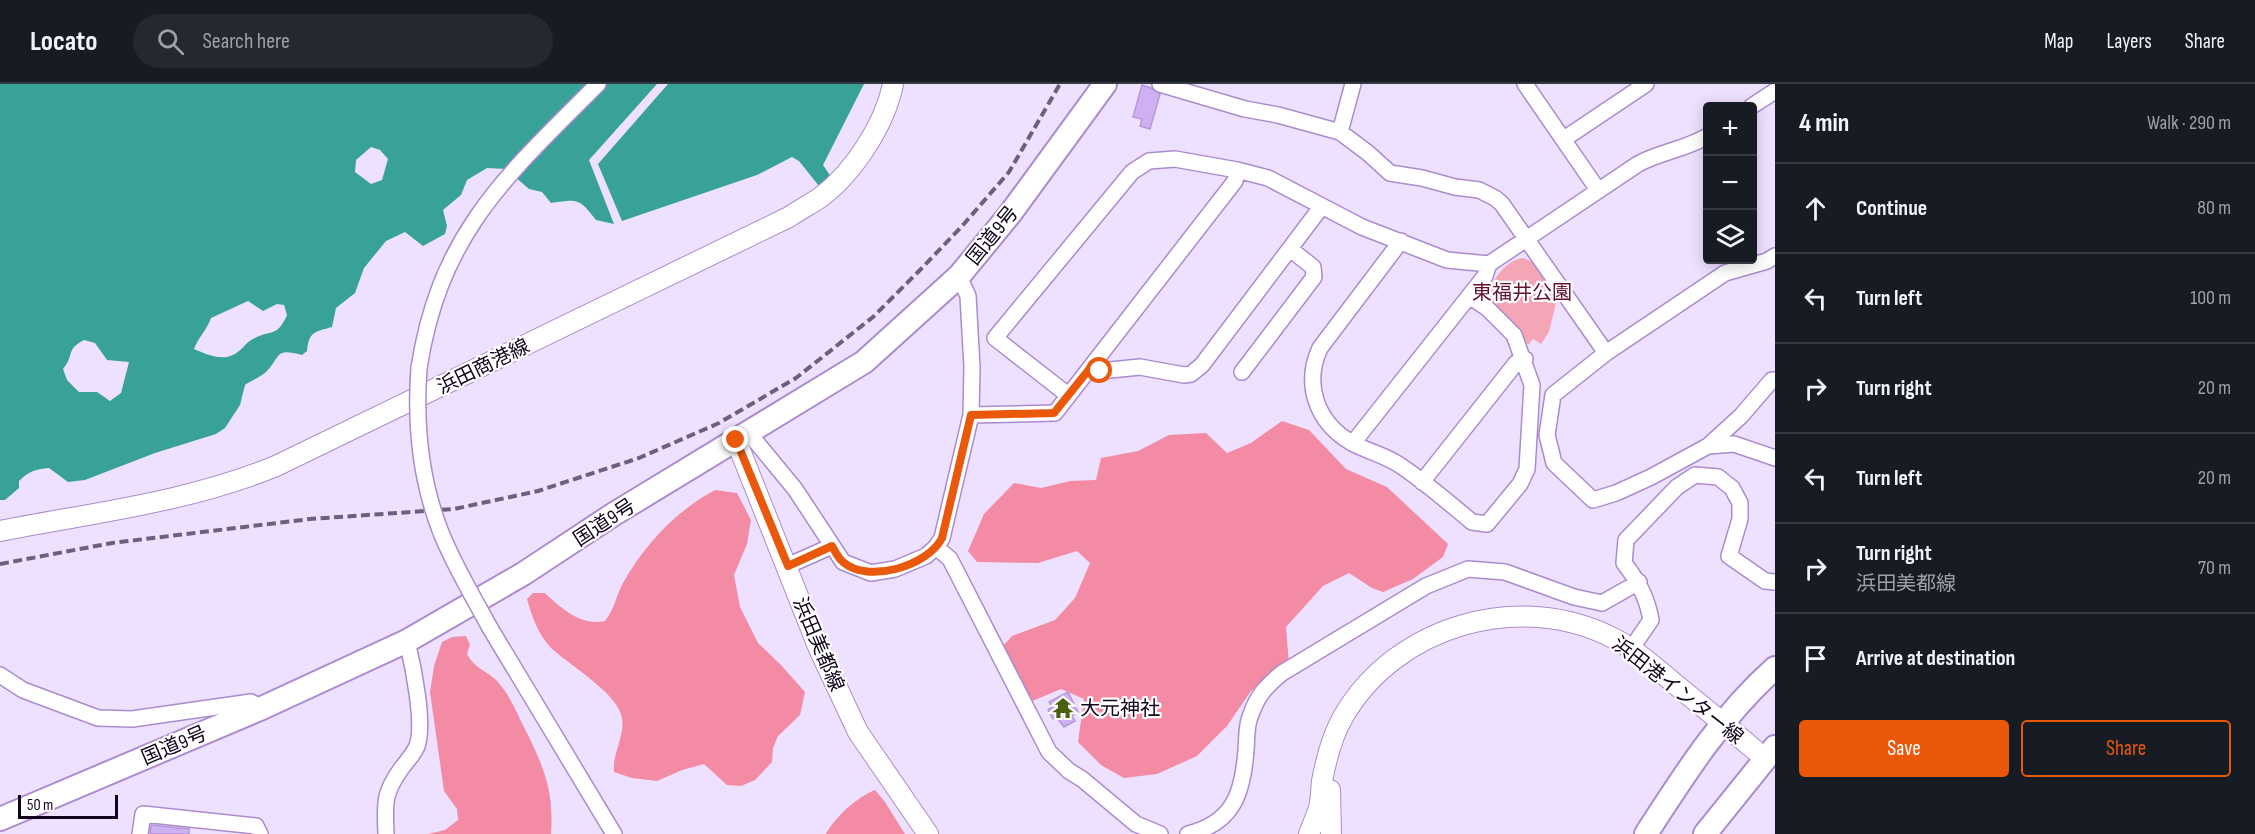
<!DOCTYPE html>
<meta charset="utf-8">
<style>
body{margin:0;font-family:"Sofia Sans Condensed","Noto Sans JP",sans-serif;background:#242831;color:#f1f3f6}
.controls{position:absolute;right:18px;top:18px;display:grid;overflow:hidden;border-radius:6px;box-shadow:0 3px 15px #0003}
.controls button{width:54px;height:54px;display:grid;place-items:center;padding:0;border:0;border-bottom:2px solid #363941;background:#171b24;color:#f1f3f6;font:30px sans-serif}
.scale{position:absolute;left:18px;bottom:15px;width:100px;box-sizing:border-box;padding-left:6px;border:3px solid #11051d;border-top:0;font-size:16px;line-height:21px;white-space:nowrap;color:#11051d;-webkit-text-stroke:4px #fff;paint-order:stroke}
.stop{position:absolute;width:18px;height:18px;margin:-14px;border:4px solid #ea580c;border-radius:50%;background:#fff}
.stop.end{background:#ea580c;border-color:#fff;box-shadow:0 2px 6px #0008}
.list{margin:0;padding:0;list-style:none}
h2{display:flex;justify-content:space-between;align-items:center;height:78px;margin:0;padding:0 24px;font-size:26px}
h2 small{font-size:20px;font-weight:400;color:#9ea1a6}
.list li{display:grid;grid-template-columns:39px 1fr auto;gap:18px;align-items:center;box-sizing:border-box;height:90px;padding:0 24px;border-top:2px solid #363941}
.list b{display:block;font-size:22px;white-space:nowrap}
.list p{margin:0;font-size:20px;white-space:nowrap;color:#9ea1a6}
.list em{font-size:20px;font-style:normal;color:#9ea1a6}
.actions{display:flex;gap:12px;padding:18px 24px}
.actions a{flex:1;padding:14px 0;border:2px solid #ea580c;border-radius:6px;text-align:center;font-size:21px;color:#ea580c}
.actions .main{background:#ea580c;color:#fff}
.icon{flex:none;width:33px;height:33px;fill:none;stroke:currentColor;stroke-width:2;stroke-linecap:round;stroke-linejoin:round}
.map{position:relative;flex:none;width:1775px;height:750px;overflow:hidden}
header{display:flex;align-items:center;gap:36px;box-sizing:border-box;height:84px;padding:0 30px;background:#171b24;border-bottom:2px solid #363941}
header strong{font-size:28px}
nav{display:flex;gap:33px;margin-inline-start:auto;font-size:21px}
.search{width:420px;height:54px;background:#242831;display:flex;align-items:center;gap:15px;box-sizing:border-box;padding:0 21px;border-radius:33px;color:#9ea1a6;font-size:22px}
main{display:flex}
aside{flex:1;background:#171b24}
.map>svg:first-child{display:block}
</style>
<header>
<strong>Locato</strong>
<div class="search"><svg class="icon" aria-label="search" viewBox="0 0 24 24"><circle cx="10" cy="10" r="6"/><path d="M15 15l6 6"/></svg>Search here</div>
<nav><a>Map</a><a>Layers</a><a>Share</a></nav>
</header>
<main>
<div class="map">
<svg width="1775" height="750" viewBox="0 0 1775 750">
<rect width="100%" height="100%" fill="#eee1ff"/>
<path fill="#f4a5b6" d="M1523 174C1541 180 1548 196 1558 211L1549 248 1541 260 1533 255 1528 261 1511 236 1484 212C1495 196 1503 177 1523 174Z"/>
<path fill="#f38ba4" d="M1282 337 1309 346 1346 385 1387 403 1448 460 1443 473 1413 495 1383 508 1372 504 1349 489 1323 502 1286 543 1289 580 1251 607 1227 642 1197 672 1157 690 1124 694 1101 681 1078 658 1084 615 1061 605 1030 618 1002 563 1012 552 1055 536 1075 514 1090 479 1077 467 1038 479 977 478 968 467 984 430 1014 399 1041 404 1070 397 1096 396 1101 374 1138 367 1169 351 1206 349 1227 369 1251 359Z
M715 406 737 409 751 436 747 460 734 491 740 523 758 559 781 581 805 608 800 631 778 652 773 664 772 678 755 696 741 702 727 701 704 680 682 686 657 697 632 694 614 688C612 670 625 652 622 634 618 609 569 581 551 564 538 550 532 533 527 515L533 509H545C562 525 581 542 605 537 615 524 616 512 623 499 645 460 676 427 715 406Z
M466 552 470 561 467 570C474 584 487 587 497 597 512 614 515 626 525 645 544 683 554 707 551 750H428L445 746 458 736 457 725 444 707 430 608 434 582 442 558 452 553Z
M875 706 885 718 905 750H826C835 733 857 713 875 706Z"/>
<path fill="#39a297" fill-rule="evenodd" d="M0 0H657L589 76 614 140 596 136C579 114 578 115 551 119L542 108 529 105 506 85 487 84 467 96 461 111 443 126 447 142 445 150 423 162 405 148 386 157 364 184 355 209 336 224 332 243C315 248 309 247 307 267L302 271C274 263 281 273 266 288 260 293 251 297 245 301L240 321 225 344 216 350 155 369 85 396 68 398 49 384C35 385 28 388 19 397V404L5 416H0ZM371 63 380 66 388 75 382 96 371 100 355 88 356 76ZM248 217 263 227 277 220 284 221 287 231C277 254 271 245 253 255 248 257 244 263 239 267 225 279 208 271 194 265 199 252 207 246 211 234ZM84 256 95 259 107 276 129 278 121 309 110 317 97 308H79L67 296 63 285C75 271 65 266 84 256Z
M668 0H864L823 81 831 93 819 102 799 77 792 73 757 91 622 137 598 80Z"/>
<path fill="#cfb1f3" stroke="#b797dc" stroke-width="1.5" d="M1142 1 1151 4 1160 10 1150 45 1140 42 1142 35 1133 33Z
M1068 608 1078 628 1072 632 1075 637 1064 643 1057 634 1053 635 1048 626 1052 623 1049 618Z
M151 741 189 745V750H150Z"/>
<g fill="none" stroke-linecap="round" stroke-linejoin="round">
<defs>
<path id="minor" d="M1160 0 1245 25 1278 31 1340 48 1368 69 1390 89 1422 94 1455 103 1479 106 1495 114 1502 120 1606 269 1725 189 1767 177 1775 172
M1525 0 1598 106
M1752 22 1775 7
M1340 48 1353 0
M1564 55 1646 0
M1401 157 1320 264C1303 301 1317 339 1352 359 1367 367 1384 371 1398 380 1424 397 1448 418 1472 438L1487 440 1520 400 1527 385 1532 301 1514 251 1487 224 1469 212
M1606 269 1553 311 1547 351 1554 379 1593 416 1616 409 1651 393 1708 362 1734 360 1775 374
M1091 283 1100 287 1140 283 1184 291 1191 290 1202 281 1322 122
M419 284C440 149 506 92 598 0
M1242 288 1314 193 1313 183 1290 165
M1068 311 995 254 1132 88 1149 77 1175 75 1237 86 1268 94 1362 143 1447 176 1489 180 1638 80C1660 68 1686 65 1708 52
M971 331 1055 329 1235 97 1237 86
M748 348 795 405 843 478 871 489 895 485 926 472 936 463 942 454 971 331 972 283 968 212 959 192
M1353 359 1485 192 1489 180
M1708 362 1741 332 1772 296H1775
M1422 398 1516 279 1525 275
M936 463 950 475 1049 668 1069 687 1082 695 1136 740 1160 750
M787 482 832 462
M490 544 614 750
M1631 565 1651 536C1647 513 1638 497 1624 479L1626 456 1677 403 1695 391 1718 393 1732 404 1740 419V435L1729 472 1765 497 1775 498
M0 591 23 606 98 634 132 635 251 618 262 624
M140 750 143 730 256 742 260 750
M386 750C385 720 383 710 401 685 406 678 414 670 417 662 425 640 413 581 407 557
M1188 750C1234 739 1243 708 1246 666 1247 655 1246 643 1250 633 1257 612 1265 603 1282 589L1426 502 1468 485 1505 488 1574 513 1602 519 1639 498"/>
<path id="major" d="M736 356 819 565 858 648 928 750
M0 447C92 429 189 418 276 382L789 133C799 126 811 120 821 113 854 88 885 40 893 0
M1330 706 1331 750
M1309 750C1312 742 1316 733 1319 724 1321 716 1321 706 1322 697 1326 676 1332 652 1343 633 1396 541 1520 506 1613 554 1636 566 1656 584 1675 600 1702 622 1729 644 1756 667"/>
<path id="highway" d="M0 735 262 624 407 557 523 490 614 430 864 278 959 192 1010 130 1105 0
M1646 750C1684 691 1722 631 1775 584
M1705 750 1775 663"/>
</defs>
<use href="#minor" stroke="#ab8bcf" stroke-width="18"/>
<use href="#major" stroke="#ab8bcf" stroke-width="22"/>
<use href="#highway" stroke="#ab8bcf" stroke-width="26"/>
<use href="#minor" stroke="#fff" stroke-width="15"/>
<use href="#major" stroke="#fff" stroke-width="20"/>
<use href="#highway" stroke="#fff" stroke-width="22"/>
<path stroke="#6c607b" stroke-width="4" stroke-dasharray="9 4.5" stroke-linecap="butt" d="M0 480 112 459 310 435 454 425 538 407 639 374 719 339 796 294 873 233 919 187 963 141 1009 88 1060 0"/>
<defs>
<path id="minor-bridge" d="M419 284C415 339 420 394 440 446 453 480 473 512 490 544"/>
</defs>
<use href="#minor-bridge" stroke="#ab8bcf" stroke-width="18" stroke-linecap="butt"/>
<use href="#minor-bridge" stroke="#fff" stroke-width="15"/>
</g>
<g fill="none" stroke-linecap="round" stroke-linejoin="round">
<path stroke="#ea580c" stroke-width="8" d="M736 356 788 482 832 462C835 467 838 474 843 478 868 500 928 482 942 454L971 331 1054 329 1091 283 1100 287"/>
</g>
<defs>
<symbol id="temple-bare" viewBox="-9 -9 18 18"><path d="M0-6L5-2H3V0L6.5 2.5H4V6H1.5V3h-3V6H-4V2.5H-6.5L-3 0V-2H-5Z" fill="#49610d" stroke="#fff" stroke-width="2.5" paint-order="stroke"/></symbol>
</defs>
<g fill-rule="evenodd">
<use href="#temple-bare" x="1048" y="609" width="30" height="30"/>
</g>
<g text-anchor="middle" stroke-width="4.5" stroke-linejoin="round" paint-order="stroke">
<g font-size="20" fill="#11051d" stroke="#fff">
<text transform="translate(992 151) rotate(-51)" y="7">国道9号</text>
<text transform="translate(483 282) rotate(-26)" y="7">浜田商港線</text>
<text transform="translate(604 438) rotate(-33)" y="7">国道9号</text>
<text transform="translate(819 560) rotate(67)" y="7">浜田美都線</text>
<text transform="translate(1678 606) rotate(38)" y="7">浜田港インター線</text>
<text transform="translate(174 661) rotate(-23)" y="7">国道9号</text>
</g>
<g font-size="20" fill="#62112e" stroke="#fff">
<text x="1522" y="215">東福井公園</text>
</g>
<g font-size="20" fill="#11051d" stroke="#fff" text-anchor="start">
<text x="1080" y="631">大元神社</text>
</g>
</g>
</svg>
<div class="controls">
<button>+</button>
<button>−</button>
<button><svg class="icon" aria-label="layers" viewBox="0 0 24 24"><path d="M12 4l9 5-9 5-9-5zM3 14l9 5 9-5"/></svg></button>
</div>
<div class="scale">50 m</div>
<div class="stop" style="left:1100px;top:287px"></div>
<div class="stop end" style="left:736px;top:356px"></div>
</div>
<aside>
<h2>4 min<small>Walk · 290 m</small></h2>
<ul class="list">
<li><svg class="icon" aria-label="ahead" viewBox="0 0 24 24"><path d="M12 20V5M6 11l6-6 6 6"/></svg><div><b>Continue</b></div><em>80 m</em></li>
<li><svg class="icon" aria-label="left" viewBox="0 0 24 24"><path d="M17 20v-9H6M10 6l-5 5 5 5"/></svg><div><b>Turn left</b></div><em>100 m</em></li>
<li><svg class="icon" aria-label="right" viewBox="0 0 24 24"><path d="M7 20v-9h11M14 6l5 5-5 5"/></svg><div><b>Turn right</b></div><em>20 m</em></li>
<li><svg class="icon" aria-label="left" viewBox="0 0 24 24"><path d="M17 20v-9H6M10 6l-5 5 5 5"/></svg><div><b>Turn left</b></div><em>20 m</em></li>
<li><svg class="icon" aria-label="right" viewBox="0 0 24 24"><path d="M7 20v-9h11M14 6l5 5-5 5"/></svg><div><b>Turn right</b><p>浜田美都線</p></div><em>70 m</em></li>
<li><svg class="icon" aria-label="arrive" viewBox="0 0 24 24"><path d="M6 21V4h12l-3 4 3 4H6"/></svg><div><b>Arrive at destination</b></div></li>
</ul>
<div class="actions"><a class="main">Save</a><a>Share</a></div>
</aside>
</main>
